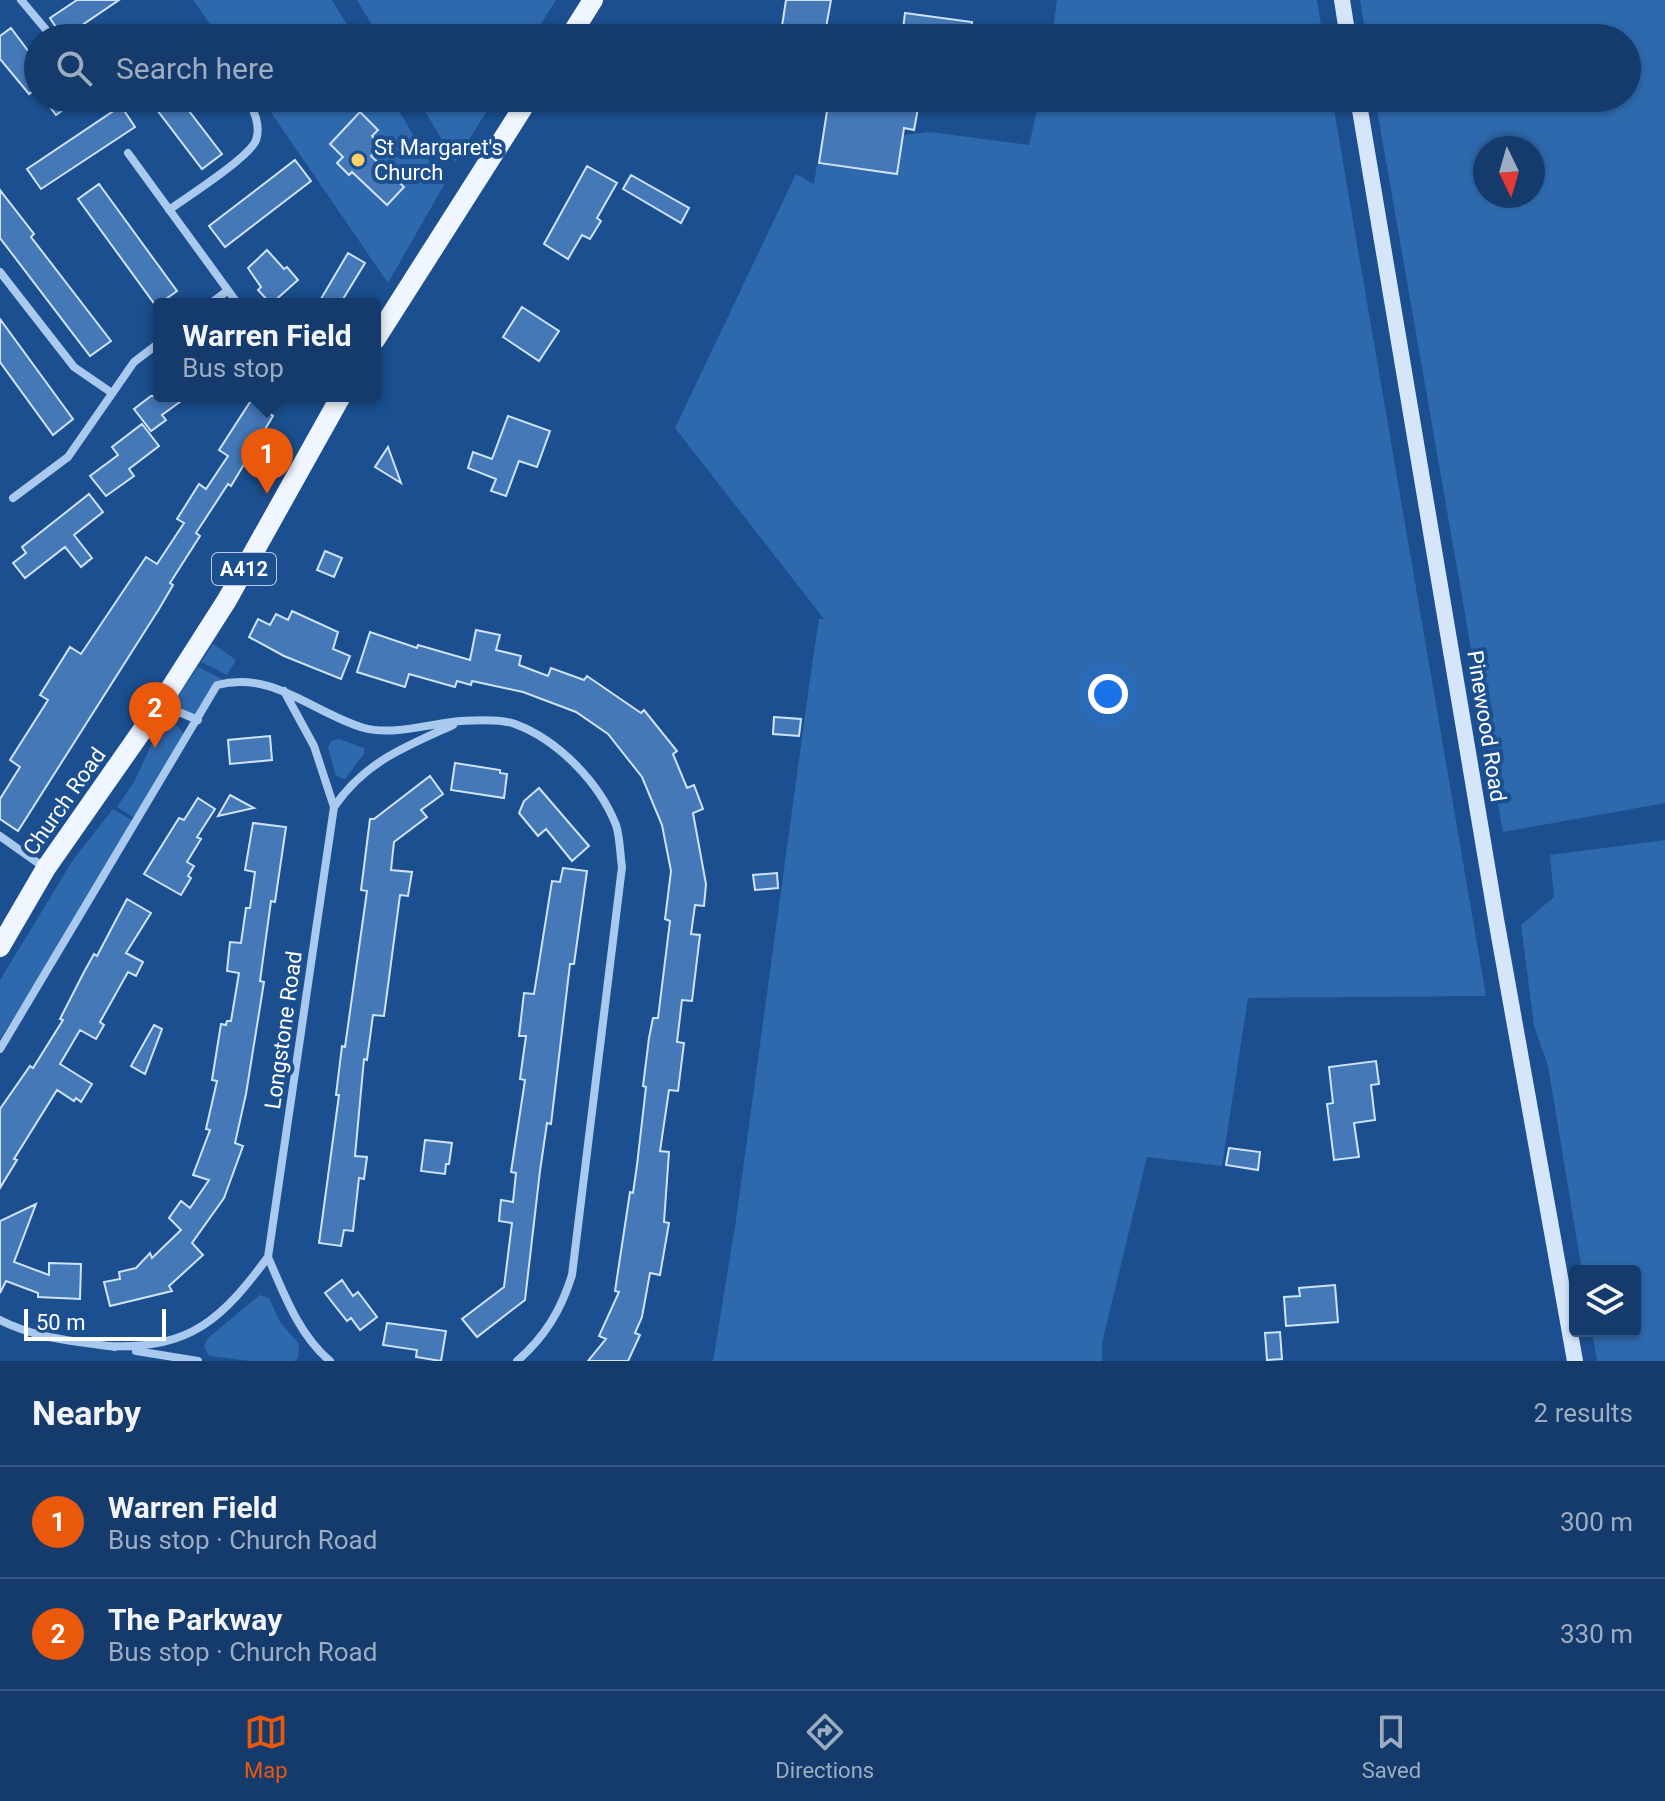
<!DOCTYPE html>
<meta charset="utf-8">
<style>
body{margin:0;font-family:Roboto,sans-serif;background:#214673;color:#f1f3f6}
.controls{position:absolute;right:24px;bottom:24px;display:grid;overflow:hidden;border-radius:8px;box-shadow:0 2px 6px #0004}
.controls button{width:72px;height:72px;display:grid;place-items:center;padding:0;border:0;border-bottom:2px solid #33557e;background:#143b6b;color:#f1f3f6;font:40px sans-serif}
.compass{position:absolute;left:1473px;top:136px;width:72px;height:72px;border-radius:50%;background:#143b6b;box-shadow:0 2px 6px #0004;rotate:175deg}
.scale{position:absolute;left:24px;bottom:20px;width:142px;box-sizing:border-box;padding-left:8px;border:4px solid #fff;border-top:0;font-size:22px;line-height:28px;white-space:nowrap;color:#fff;-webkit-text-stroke:6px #1b4f8f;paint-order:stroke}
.you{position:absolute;left:1108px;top:694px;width:28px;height:28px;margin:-20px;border:6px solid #fff;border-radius:50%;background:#1a73e8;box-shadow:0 0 0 12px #1a73e833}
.badge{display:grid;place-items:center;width:52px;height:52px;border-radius:50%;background:#ea580c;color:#fff;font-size:26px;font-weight:700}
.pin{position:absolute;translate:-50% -66px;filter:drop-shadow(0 2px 4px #0008)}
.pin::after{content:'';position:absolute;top:42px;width:28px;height:24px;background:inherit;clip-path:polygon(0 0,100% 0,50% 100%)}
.popup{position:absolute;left:153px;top:298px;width:228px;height:104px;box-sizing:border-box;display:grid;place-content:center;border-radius:8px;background:#143b6b;filter:drop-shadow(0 2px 6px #0005);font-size:26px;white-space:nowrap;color:#9dadc1}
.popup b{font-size:30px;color:#f1f3f6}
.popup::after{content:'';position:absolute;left:50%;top:100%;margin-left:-16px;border:16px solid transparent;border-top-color:#143b6b}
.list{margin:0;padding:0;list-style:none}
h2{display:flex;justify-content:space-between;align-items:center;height:104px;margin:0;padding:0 32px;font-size:34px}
h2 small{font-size:26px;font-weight:400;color:#9dadc1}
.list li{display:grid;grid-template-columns:52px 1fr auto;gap:24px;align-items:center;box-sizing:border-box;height:112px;padding:0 32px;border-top:2px solid #33557e}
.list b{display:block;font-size:30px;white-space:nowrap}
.list p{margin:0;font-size:26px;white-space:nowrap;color:#9dadc1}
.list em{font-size:26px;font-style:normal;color:#9dadc1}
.icon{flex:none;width:44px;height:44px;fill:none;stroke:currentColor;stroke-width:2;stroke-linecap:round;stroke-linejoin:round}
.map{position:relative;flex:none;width:1665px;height:1361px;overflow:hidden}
.search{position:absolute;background:#143b6b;box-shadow:0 2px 6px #0004;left:24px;right:24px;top:24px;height:88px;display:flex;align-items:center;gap:20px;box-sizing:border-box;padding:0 28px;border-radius:44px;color:#9dadc1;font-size:30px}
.sheet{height:328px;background:#143b6b}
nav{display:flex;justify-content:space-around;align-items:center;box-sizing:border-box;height:112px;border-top:2px solid #33557e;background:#143b6b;font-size:22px;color:#9dadc1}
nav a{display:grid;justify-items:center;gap:4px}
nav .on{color:#ea580c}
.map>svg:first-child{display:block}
</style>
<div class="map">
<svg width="1665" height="1361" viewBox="0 0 1665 1361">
<rect width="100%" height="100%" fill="#1b4f8f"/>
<path fill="#2e69ad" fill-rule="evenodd" d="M193 0H332L355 38H220Z
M357 0H556L532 38H380Z
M1057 0H1317L1323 38H1052Z
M1360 0H1665V803L1503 832 1375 98H1627V38H1366ZM1485 148H1533V196H1485Z
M261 98H391L444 185 388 283Z
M417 98H495L455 162Z
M1040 98H1332L1486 996 1248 998 1222 1166 1147 1157 1102 1343V1361H713L736 1220 810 679 819 619H824L675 428 796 174 814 184 817 164 897 175 903 135 930 132 1029 145Z
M213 644 236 660 227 675 201 662Z
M198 667 224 680 195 716 184 714 176 699Z
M168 723 176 724 184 734 138 820 117 807 134 782 160 726Z
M339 739 364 748V754L345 779 336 776 328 748 331 741Z
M113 809 136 823 0 1039V980L73 860Z
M1665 840V1361H1597L1592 1331H1635V1271H1582L1548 1066 1534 1026 1521 925 1554 897 1550 855Z
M260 1295 269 1298 280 1322 299 1344 298 1358 294 1361H250L209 1356 204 1347 207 1339Z"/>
<path fill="#4478b7" stroke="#cfe3fa" stroke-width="2" d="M77 0H119L63 38 50 18Z
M786 0H831L825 33 782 26Z
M905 13 972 22 970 38H902Z
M11 28 38 64V87L29 94 0 59V36Z
M43 98H80L56 115Z
M148 98H179L222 154 202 169Z
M829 98H847L918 108 914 130 904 128 897 174 819 163Z
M121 106 135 127 41 189 27 169Z
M360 112 378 130 372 136 381 146 371 156 404 187 387 205 352 172 349 175 337 163 343 157 330 144Z
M295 160 311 181 225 247 209 226Z
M587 166 617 183 597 218 601 221 590 239 582 235 568 259 544 244Z
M631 175 689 208 681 223 623 189Z
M99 184 177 291 156 306 78 199Z
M0 190 34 234 31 237 111 341 90 356 0 238Z
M267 250 284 269 287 267 298 280 271 304 258 290 261 287 248 268Z
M348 253 365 263 340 304H318Z
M522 307 559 331 539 361 503 337Z
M0 319 73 419 53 435 0 362Z
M151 396H188L162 415 166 420 151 431 134 409Z
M252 399 273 416 231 486 228 484 196 533 200 536 170 583 173 585 159 609 18 831 0 819V799L20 767 10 760 48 700 40 695 70 647 81 654 146 557 157 564 184 523 177 519 199 484 206 489 228 456 219 450Z
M508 416 550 431 537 467 519 461 506 496 491 491 496 479 468 468 473 452 492 459Z
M142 424 159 446 129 469 134 476 106 496 90 476 118 455 112 447Z
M388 447 401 483 375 467Z
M89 494 103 512 74 535 92 558 81 567 65 547 25 578 13 563 26 553 22 547Z
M325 551 342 558 334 577 317 570Z
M292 611 338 632 333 649 350 656 341 679 284 656 249 637 258 619 270 625 276 614 288 620Z
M476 630 500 635 496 650 521 656 519 665 548 676 551 668 584 680 587 676 641 713 644 710 677 751 673 754 687 788 694 785 703 809 693 813 706 884 704 906 695 905 691 934 700 935 692 1001 682 1000 677 1042 684 1043 678 1091 669 1090 660 1151 669 1152 664 1222 669 1223 660 1275 650 1273 642 1317 635 1333 640 1335 628 1361H588L606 1339 599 1336 619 1292 615 1291 630 1192 633 1193 637 1165 646 1087 643 1086 649 1038 653 1018H658L670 921 665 919 671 871 662 825 642 777 608 734 576 712 523 692 472 681 471 685 457 681 455 687 409 674 405 687 357 672 370 632 417 648 418 645 470 660Z
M774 717 801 719 799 736 773 734Z
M270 736 272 760 230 764 228 740Z
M455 763 500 770V773L507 774 504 798 451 790Z
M430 776 443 794 421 810 427 817 394 842 391 870 412 872 408 896 400 895 384 1016 373 1015 367 1060 364 1059 355 1156 367 1157 364 1179 359 1178 353 1231 344 1230 341 1246 319 1243 339 1095H336L342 1046 345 1047 367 891 361 890 370 819H374Z
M539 788 589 846 572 861 546 829 538 836 519 813 524 801Z
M230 795 254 808 218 816Z
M198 798 215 809 197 837 201 839 187 862 194 866 188 876 191 878 181 895 144 874 179 818 184 820Z
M253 823 286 827 275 902 271 901 260 981 264 982 246 1094 235 1143 243 1146 224 1198 192 1243 203 1255 169 1286 172 1291 110 1306 104 1282 120 1279 119 1272 136 1268 150 1253 152 1258 181 1230 169 1218 181 1201 190 1208 209 1180 193 1175 210 1130 206 1129 217 1081 212 1080 221 1024 226 1025 227 1021H231L239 973 227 971 230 942 241 943 246 908H250L255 872 245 870Z
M563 868 587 871 574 964H570L551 1124 547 1123 540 1171 525 1300 477 1337 462 1319 504 1287 512 1223 499 1221 501 1200 513 1202 516 1173 511 1172 525 1080 520 1079 526 1036H519L524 993 534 994 552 881 560 882Z
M777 873 778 888 755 890 753 875Z
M127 899 151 913 126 953 143 962 136 976 128 972 100 1022 104 1025 96 1039 80 1030 60 1064 92 1084 81 1102 76 1098 74 1101 57 1090 14 1159 17 1160 0 1188V1109L30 1066 33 1068 63 1020 60 1019 84 972 94 954 97 956Z
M154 1025 162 1029 145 1074 131 1066Z
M1376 1061 1379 1084 1371 1085 1375 1120 1354 1123 1359 1157 1334 1160 1327 1104 1333 1103 1329 1067Z
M425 1140 452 1143 449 1164H446L445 1174 421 1171Z
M1229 1148 1260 1152 1258 1170 1226 1165Z
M36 1204 14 1262 49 1275V1263L81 1264 80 1299 38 1297V1293L6 1281 0 1293V1221Z
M342 1280 353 1296 358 1292 377 1317 360 1330 351 1318 347 1321 325 1293Z
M1335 1285 1338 1322 1286 1326 1284 1297 1300 1296 1299 1288Z
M387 1323 446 1331 441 1361 416 1357 417 1350 383 1345Z
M1280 1332 1282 1359 1267 1360 1265 1333Z"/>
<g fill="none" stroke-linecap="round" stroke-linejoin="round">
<path stroke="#a9c9ee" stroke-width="8" d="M21 0 53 38
M203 32 207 38
M106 38 109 36
M128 153 238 304
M169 210C187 197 250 157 256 140 261 127 254 109 247 98
M0 272 74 367 112 393
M210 304 227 291
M13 498 68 457 134 362 159 343
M162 705 198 720
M334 807C365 762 404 747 453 725
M0 836 45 868
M0 1049 217 685C273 670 313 713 364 728 393 736 432 723 461 721 476 720 502 719 515 724 558 740 599 782 616 825 620 837 620 854 622 867L572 1275C561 1310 545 1337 517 1361
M268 1257C284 1294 299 1335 330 1361
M0 1320C37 1339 75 1341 115 1347
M110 1346C191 1349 222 1319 268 1257L334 807 314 746 284 691
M136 1351 198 1361"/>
<path stroke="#d6e6fa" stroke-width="16" d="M1342 0 1348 38
M1358 98 1496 919 1575 1361"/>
<path stroke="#f0f6ff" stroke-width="20" d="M569 38 593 0
M375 340 529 98
M0 947 46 868 160 705 227 600 341 396"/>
</g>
<circle fill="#ffd166" stroke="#1b4f8f" stroke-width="3" cx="358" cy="160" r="8"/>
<g text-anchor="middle" stroke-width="8" stroke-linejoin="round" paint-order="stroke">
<rect fill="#1b4f8f" stroke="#bbcadd" stroke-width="2" x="212" y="553" width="64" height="32" rx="6"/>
<g font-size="20" font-weight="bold" fill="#fff">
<text x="244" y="576">A412</text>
</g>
<g font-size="22" fill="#fff" stroke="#1b4f8f" text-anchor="start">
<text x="374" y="155">St Margaret's<tspan x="374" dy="25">Church</tspan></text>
</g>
<g font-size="22" fill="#fff" stroke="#1b4f8f">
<text transform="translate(1487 726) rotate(81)" y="8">Pinewood Road</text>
<text transform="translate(64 801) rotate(-55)" y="8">Church Road</text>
<text transform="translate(283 1030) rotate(-82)" y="8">Longstone Road</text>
</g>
</g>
</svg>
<div class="controls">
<button><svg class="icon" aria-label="layers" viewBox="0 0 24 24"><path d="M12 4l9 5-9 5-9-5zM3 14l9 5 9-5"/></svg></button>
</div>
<svg class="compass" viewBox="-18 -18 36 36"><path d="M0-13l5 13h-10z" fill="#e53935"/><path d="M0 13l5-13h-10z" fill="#9dadc1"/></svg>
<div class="scale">50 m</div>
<div class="you"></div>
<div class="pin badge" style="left:267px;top:494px">1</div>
<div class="popup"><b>Warren Field</b>Bus stop</div>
<div class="pin badge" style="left:155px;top:748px">2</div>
<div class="search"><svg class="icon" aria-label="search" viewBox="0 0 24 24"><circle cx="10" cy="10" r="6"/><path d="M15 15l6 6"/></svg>Search here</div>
</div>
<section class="sheet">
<h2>Nearby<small>2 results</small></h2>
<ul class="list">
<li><span class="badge">1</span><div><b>Warren Field</b><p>Bus stop · Church Road</p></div><em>300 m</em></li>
<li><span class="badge">2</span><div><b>The Parkway</b><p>Bus stop · Church Road</p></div><em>330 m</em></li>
</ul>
</section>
<nav>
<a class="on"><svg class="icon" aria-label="map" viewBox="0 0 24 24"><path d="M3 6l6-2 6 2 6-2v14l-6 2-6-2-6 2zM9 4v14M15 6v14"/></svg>Map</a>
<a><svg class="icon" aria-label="directions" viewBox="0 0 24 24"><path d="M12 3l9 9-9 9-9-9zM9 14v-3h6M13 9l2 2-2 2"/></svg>Directions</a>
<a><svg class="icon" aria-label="saved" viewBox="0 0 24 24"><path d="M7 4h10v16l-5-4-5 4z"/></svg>Saved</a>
</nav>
